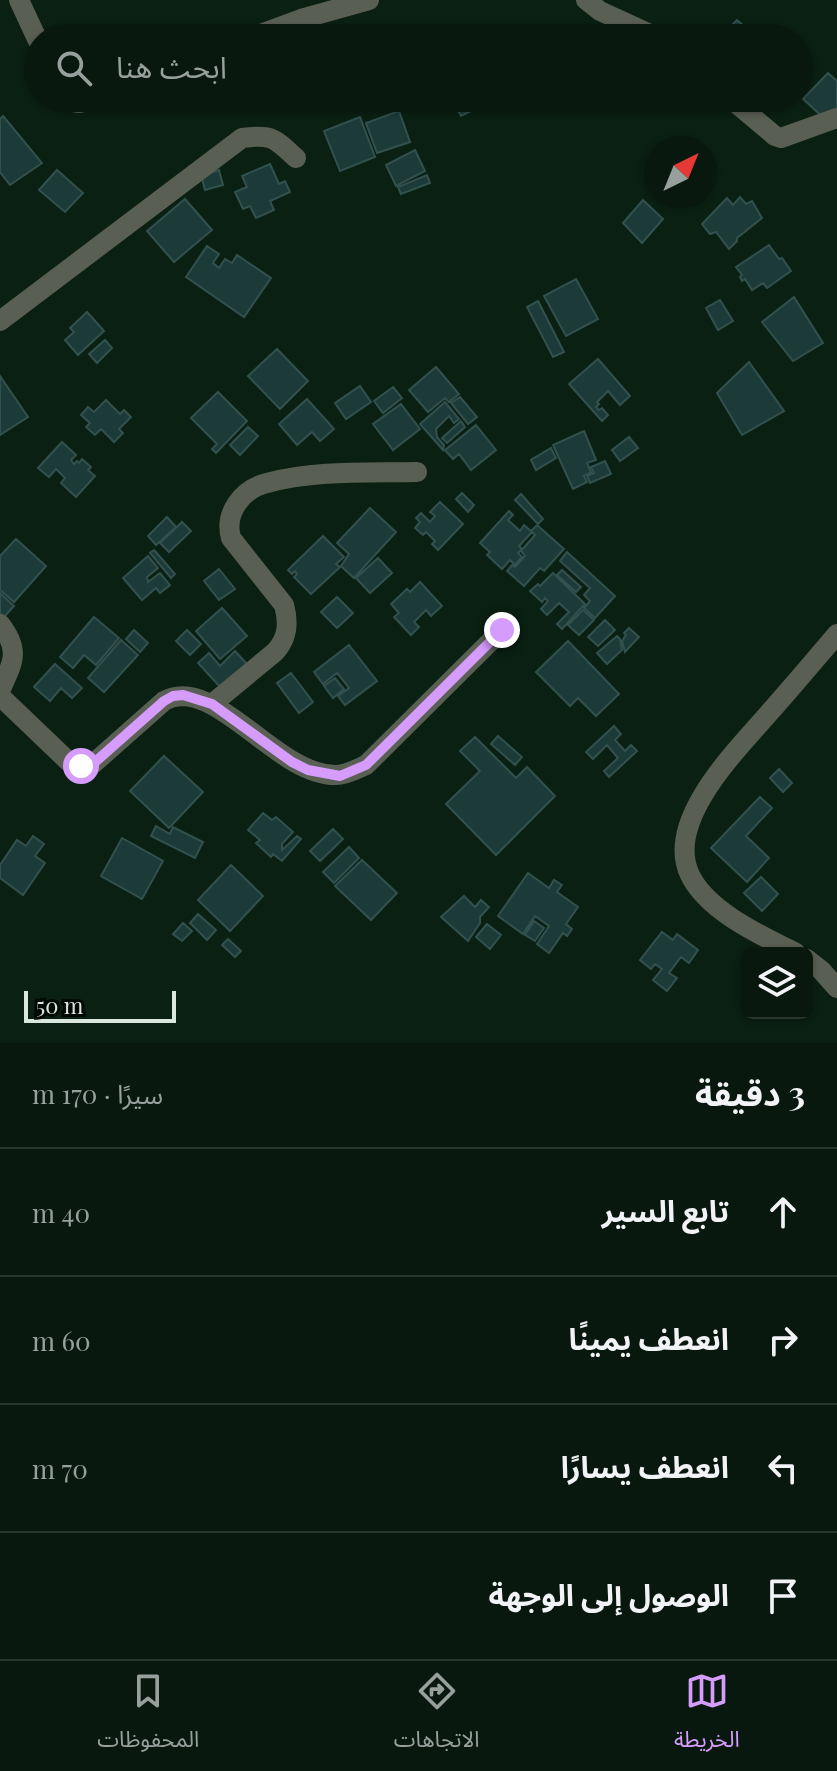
<!DOCTYPE html>
<html lang="ar">
<meta charset="utf-8">
<style>
body{margin:0;font-family:"Playfair Display","Noto Sans Arabic",serif;background:#16251c;color:#f1f3f6;direction:rtl}
.controls{position:absolute;right:24px;bottom:24px;display:grid;overflow:hidden;border-radius:12px;box-shadow:0 2px 6px #0004}
.controls button{width:72px;height:72px;display:grid;place-items:center;padding:0;border:0;border-bottom:2px solid #29372e;background:#08180e;color:#f1f3f6;font:40px sans-serif}
.compass{position:absolute;left:645px;top:136px;width:72px;height:72px;border-radius:50%;background:#08180e;box-shadow:0 2px 6px #0004;rotate:43deg}
.scale{position:absolute;left:24px;bottom:20px;width:152px;box-sizing:border-box;padding-left:8px;border:4px solid #dae7de;border-top:0;font-size:22px;line-height:28px;white-space:nowrap;color:#dae7de;-webkit-text-stroke:6px #020804;paint-order:stroke}
.stop{position:absolute;width:24px;height:24px;margin:-18px;border:6px solid #d59cfb;border-radius:50%;background:#fff}
.stop.end{background:#d59cfb;border-color:#fff;box-shadow:0 2px 8px #0008}
.list{margin:0;padding:0;list-style:none}
h2{display:flex;justify-content:space-between;align-items:center;height:104px;margin:0;padding:0 32px;font-size:34px}
h2 small{font-size:26px;font-weight:400;color:#98a09e}
.list li{display:grid;grid-template-columns:52px 1fr auto;gap:24px;align-items:center;box-sizing:border-box;height:128px;padding:0 32px;border-top:2px solid #29372e}
.list b{display:block;font-size:30px;white-space:nowrap}
.list em{font-size:26px;font-style:normal;color:#98a09e}
.icon{flex:none;width:44px;height:44px;fill:none;stroke:currentColor;stroke-width:2;stroke-linecap:round;stroke-linejoin:round}
.map{position:relative;flex:none;width:837px;height:1043px;overflow:hidden;direction:ltr}
.search{position:absolute;background:#08180e;box-shadow:0 2px 6px #0004;left:24px;right:24px;top:24px;height:88px;display:flex;align-items:center;gap:20px;box-sizing:border-box;padding:0 28px;border-radius:44px;color:#98a09e;font-size:30px}
.sheet{height:616px;background:#08180e}
nav{display:flex;justify-content:space-around;align-items:center;box-sizing:border-box;height:112px;border-top:2px solid #29372e;background:#08180e;font-size:22px;color:#98a09e}
nav a{display:grid;justify-items:center;gap:4px}
nav .on{color:#d59cfb}
.map>svg:first-child{display:block}
</style>
<div class="map">
<svg width="837" height="1043" viewBox="0 0 837 1043">
<rect width="100%" height="100%" fill="#0a2013"/>
<path fill="#1c3b38" stroke="#32514e" stroke-width="2" d="M737 20 744 26 732 38H729L724 33Z
M828 73 837 81V108L826 120 803 99Z
M343 98H373L350 110Z
M470 98H497L461 116 455 105Z
M399 111 410 142 377 153 366 123Z
M3 116 42 163 10 185 0 172V119Z
M360 117 375 157 340 171 324 131Z
M415 150 425 171 396 186 386 165Z
M270 164 279 184 285 181 290 192 270 201 274 210 256 218 250 206 243 209 235 192 247 187 242 176Z
M57 170 83 193 65 212 39 190Z
M219 170 223 185 205 190 201 175Z
M427 175 430 183 401 194 398 187Z
M740 197 746 204 752 201 762 218 737 238V241L729 249 716 232 710 234 702 224 727 198 733 205Z
M185 199 212 230 174 262 147 231Z
M643 200 663 219 642 243 623 223Z
M769 245 779 259 782 258 791 271 767 288 763 283 752 290 745 279 742 281 740 277 742 275 736 267Z
M207 246 219 254 213 263 219 268 225 259 232 263 237 255 271 278 244 317 186 277Z
M576 279 598 319 566 336 544 296Z
M794 297 823 343 793 361 762 322Z
M720 300 733 321 718 330 706 308Z
M538 301 564 352 553 357 527 307Z
M87 312 104 331 78 355 65 340 74 332 70 328Z
M105 340 112 348 97 363 89 354Z
M277 349 308 381 280 409 248 376Z
M598 359 630 396 620 405 608 391 597 402 599 404 596 407 599 410 602 408 608 415 602 421 569 384Z
M749 362 784 411 742 435 717 393Z
M436 367 459 394 449 402 445 398 428 412 409 390Z
M0 376 28 417 0 435Z
M360 386 371 402 346 419 335 403Z
M393 387 402 398 383 413 374 401Z
M218 392 247 421 216 453 212 449 217 444 191 418Z
M460 397 477 417 468 424 451 403Z
M307 399 334 429 320 441 312 432 297 445 279 424Z
M106 400 120 414 124 410 131 417 119 429 123 433 114 442 101 429 95 435 86 427 90 423 81 415 88 407 94 412Z
M445 402 459 419 454 423 449 416 436 429 437 437 444 445 443 450 420 424Z
M401 404 420 429 393 450 373 424Z
M461 421 465 427 447 443 442 438Z
M476 425 496 450 471 470 459 454 453 459 445 450Z
M248 427 258 436 240 455 230 445Z
M584 431 596 460 587 463 591 472 584 476 587 482 573 489 553 445Z
M629 437 638 448 620 461 612 450Z
M62 442 76 455 71 460 74 464 77 461 79 463 82 459 91 467 88 470 95 476 76 497 61 483 65 478 56 469 49 477 38 468Z
M551 448 556 458 536 470 531 460Z
M605 461 611 474 590 483 587 476 594 473 591 467Z
M462 493 474 505 468 512 456 499Z
M521 494 543 519 538 524 515 500Z
M440 502 463 524 438 550 432 544 435 541 426 532 423 535 415 528 420 522 416 518 421 513 430 522 435 516 430 512Z
M370 508 396 532 354 578 341 566 349 554 337 543Z
M509 511 513 515 508 520 520 531 524 525 532 532 519 546 522 549 518 553 522 557 515 565 510 560 502 569 487 555 490 552 480 543Z
M167 517 176 527 156 545 148 536Z
M182 522 191 531 169 552 160 543Z
M537 525 564 549 544 571 540 568 524 586 507 571 512 565 515 567 525 556 521 551 535 535 531 531Z
M323 536 344 557 336 564 340 567 311 594 294 577 297 574 295 571 292 574 288 570Z
M16 539 46 566 14 602 0 590V556Z
M154 550 175 574 171 578 150 553Z
M567 552 615 596 595 618 584 608 590 601 584 595 590 588 560 561Z
M148 556 158 568 147 577 148 582 160 573 170 585 160 593 156 588 142 600 123 578Z
M378 558 392 573 370 593 356 578Z
M219 569 235 589 219 600 204 581Z
M562 570 581 587 576 592 557 575Z
M553 573 585 604 562 629 557 624 569 612 559 603 547 615 541 609 548 601 545 598 542 602 530 591 538 584 540 586Z
M420 582 442 606 431 616 426 610 414 622 419 627 411 635 394 617 399 613 391 604 407 589 410 592Z
M0 593 14 606 4 617 0 613Z
M337 597 353 613 337 628 321 612Z
M222 608 247 636 220 659 196 631Z
M583 610 594 620 579 635 568 625Z
M94 617 119 638 96 665 84 655 73 668 60 657Z
M605 620 615 630 598 646 588 637Z
M629 628 639 637 625 652 622 641 626 635 624 633Z
M134 630 148 643 140 652 126 639Z
M187 630 201 644 190 655 176 641Z
M617 636 620 639 622 650 607 664 597 653Z
M121 640 138 655 104 692 88 678Z
M568 641 619 694 596 716 578 698 570 706 536 672Z
M349 645 377 681 345 705 338 696 349 688 337 673 323 684 314 672Z
M235 651 247 664 222 689 198 663 209 653 220 666Z
M55 664 82 688 72 698 61 688 50 701 34 687Z
M291 673 313 702 299 713 277 683Z
M335 678 344 689 333 698 324 686Z
M614 726 621 734 615 740 625 751 631 745 637 751 609 777 604 771 618 758 607 745 593 759 586 752Z
M498 736 522 757 515 765 491 744Z
M475 737 516 778 527 767 555 796 496 855 446 804 480 771 460 751Z
M164 756 203 792 169 828 130 791Z
M779 769 792 783 783 792 770 778Z
M760 797 772 808 746 836 769 858 747 882 711 848Z
M263 813 272 820 276 817 293 832 282 844V850L297 836 301 839 282 861 273 854 271 857 256 843 260 840 248 830Z
M156 826 170 834 173 827 203 842 195 858 151 836Z
M333 829 343 839 320 861 310 851Z
M33 836 44 844 35 856 45 863 23 895 0 878V865L17 840 26 846Z
M122 838 163 861 142 899 101 876Z
M349 847 359 858 334 883 323 872Z
M362 860 397 893 371 920 335 886Z
M231 865 263 896 230 931 198 900Z
M528 873 549 888 554 880 562 885 557 892 578 907 566 924 572 929 567 936 563 933 549 953 537 944 549 926 535 916 523 934 498 916Z
M761 877 778 894 762 911 744 893Z
M464 896 475 907 481 900 489 907 480 917V923L468 941 441 917Z
M198 914 216 930 207 940 190 923Z
M534 921 544 928 535 941 525 935Z
M183 923 192 931 182 941 173 934Z
M487 924 501 935 490 949 476 937Z
M662 932 673 940 677 934 698 950 689 963 681 957 669 973 677 978 667 991 653 980 662 969 655 964 651 969 640 960Z
M228 939 241 951 235 957 222 945Z"/>
<g fill="none" stroke-linecap="round" stroke-linejoin="round">
<path stroke="#5a5f53" stroke-width="20" d="M19 0 38 41
M586 0 600 11 659 38
M250 38 301 19 369 0
M68 98C77 107 84 102 94 98
M730 98 775 136 781 138 837 118
M0 321 242 138C272 134 274 138 296 158
M0 624C21 651 13 662 0 691
M0 696 68 761 81 766 94 763 164 701C214 673 276 776 336 775 346 775 357 769 366 765L502 630
M212 704 275 652C288 638 289 623 284 605L231 538C224 513 242 489 267 483 315 470 367 473 417 472
M796 953C762 936 707 911 690 875 664 821 737 750 769 713 792 687 814 661 837 634
M807 959 821 970 837 988"/>
</g>
<g fill="none" stroke-linecap="round" stroke-linejoin="round">
<path stroke="#d59cfb" stroke-width="10" d="M81 766 94 763 164 701 173 696 183 695 212 704 292 762 308 770 340 776 366 765 502 630"/>
</g>
</svg>
<div class="controls">
<button><svg class="icon" aria-label="layers" viewBox="0 0 24 24"><path d="M12 4l9 5-9 5-9-5zM3 14l9 5 9-5"/></svg></button>
</div>
<svg class="compass" viewBox="-18 -18 36 36"><path d="M0-13l5 13h-10z" fill="#e53935"/><path d="M0 13l5-13h-10z" fill="#98a09e"/></svg>
<div class="scale">50 m</div>
<div class="stop" style="left:81px;top:766px"></div>
<div class="stop end" style="left:502px;top:630px"></div>
<div class="search"><svg class="icon" aria-label="search" viewBox="0 0 24 24"><circle cx="10" cy="10" r="6"/><path d="M15 15l6 6"/></svg>ابحث هنا</div>
</div>
<section class="sheet">
<h2>3 دقيقة<small>سيرًا · 170 m</small></h2>
<ul class="list">
<li><svg class="icon" aria-label="ahead" viewBox="0 0 24 24"><path d="M12 20V5M6 11l6-6 6 6"/></svg><div><b>تابع السير</b></div><em>40 m</em></li>
<li><svg class="icon" aria-label="right" viewBox="0 0 24 24"><path d="M7 20v-9h11M14 6l5 5-5 5"/></svg><div><b>انعطف يمينًا</b></div><em>60 m</em></li>
<li><svg class="icon" aria-label="left" viewBox="0 0 24 24"><path d="M17 20v-9H6M10 6l-5 5 5 5"/></svg><div><b>انعطف يسارًا</b></div><em>70 m</em></li>
<li><svg class="icon" aria-label="arrive" viewBox="0 0 24 24"><path d="M6 21V4h12l-3 4 3 4H6"/></svg><div><b>الوصول إلى الوجهة</b></div></li>
</ul>
</section>
<nav>
<a class="on"><svg class="icon" aria-label="map" viewBox="0 0 24 24"><path d="M3 6l6-2 6 2 6-2v14l-6 2-6-2-6 2zM9 4v14M15 6v14"/></svg>الخريطة</a>
<a><svg class="icon" aria-label="directions" viewBox="0 0 24 24"><path d="M12 3l9 9-9 9-9-9zM9 14v-3h6M13 9l2 2-2 2"/></svg>الاتجاهات</a>
<a><svg class="icon" aria-label="saved" viewBox="0 0 24 24"><path d="M7 4h10v16l-5-4-5 4z"/></svg>المحفوظات</a>
</nav>
